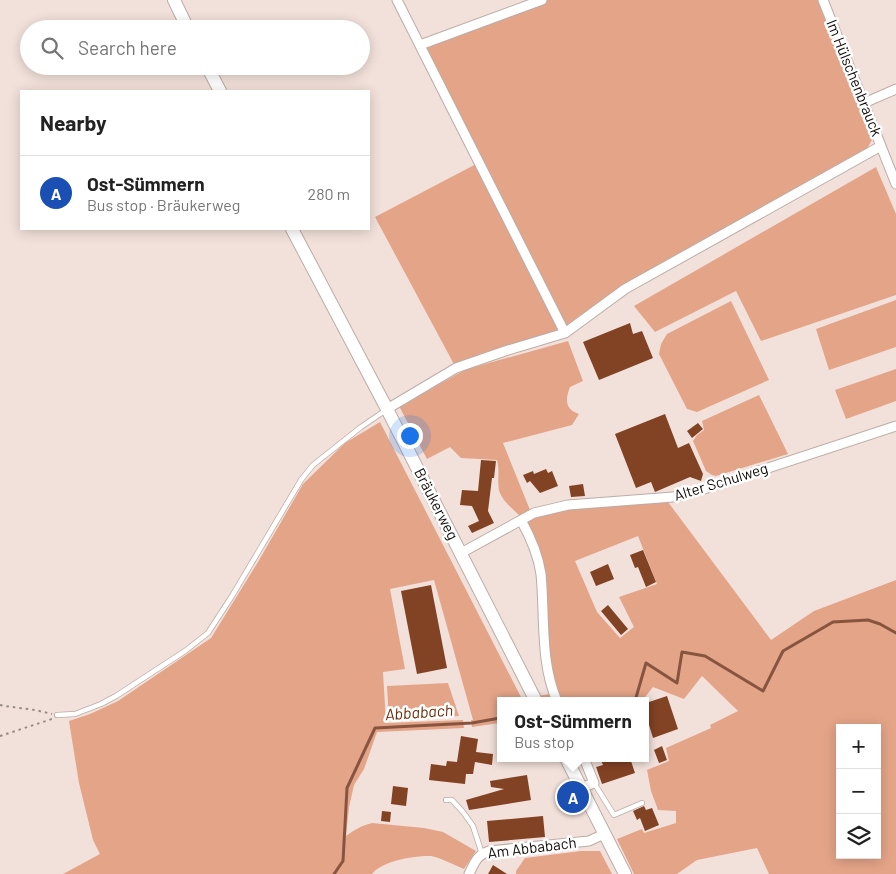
<!DOCTYPE html>
<meta charset="utf-8">
<style>
body{margin:0;font-family:Barlow,sans-serif;background:#f2f2f2;color:#222}
.controls{position:absolute;right:15px;bottom:15px;display:grid;overflow:hidden;border-radius:0px;box-shadow:0 2px 12px #0003}
.controls button{width:45px;height:45px;display:grid;place-items:center;padding:0;border:0;border-bottom:1px solid #e0e0e0;background:#fff;color:#222;font:25px sans-serif}
.you{position:absolute;left:409px;top:435px;width:18px;height:18px;margin:-12px;border:4px solid #fff;border-radius:50%;background:#1a73e8;box-shadow:0 0 0 8px #1a73e833}
.badge{display:grid;place-items:center;width:32px;height:32px;border-radius:50%;background:#111827;color:#fff;font-size:16px;font-weight:700}
.pin{position:absolute;translate:-50% -50%;border:2px solid #fff;box-shadow:0 1px 5px #0006}
.popup{position:absolute;left:497px;top:697px;width:152px;height:65px;box-sizing:border-box;display:grid;place-content:center;border-radius:0px;background:#fff;filter:drop-shadow(0 1px 4px #0005);font-size:16px;white-space:nowrap;color:#767676}
.popup b{font-size:19px;color:#222}
.popup::after{content:'';position:absolute;left:50%;top:100%;margin-left:-10px;border:10px solid transparent;border-top-color:#fff}
.list{margin:0;padding:0;list-style:none}
h2{display:flex;justify-content:space-between;align-items:center;height:65px;margin:0;padding:0 20px;font-size:21px}
h2 small{font-size:16px;font-weight:400;color:#767676}
.list li{display:grid;grid-template-columns:32px 1fr auto;gap:15px;align-items:center;box-sizing:border-box;height:75px;padding:0 20px;border-top:1px solid #e0e0e0}
.list b{display:block;font-size:19px;white-space:nowrap}
.list p{margin:0;font-size:16px;white-space:nowrap;color:#767676}
.list em{font-size:16px;font-style:normal;color:#767676}
.icon{flex:none;width:28px;height:28px;fill:none;stroke:currentColor;stroke-width:2;stroke-linecap:round;stroke-linejoin:round}
.map{position:relative;flex:none;width:896px;height:874px;overflow:hidden}
.search{position:absolute;background:#fff;box-shadow:0 2px 12px #0003;left:20px;top:20px;width:350px;height:55px;display:flex;align-items:center;gap:12px;box-sizing:border-box;padding:0 18px;border-radius:28px;color:#767676;font-size:19px}
.panel{position:absolute;background:#fff;box-shadow:0 2px 12px #0003;left:20px;top:90px;width:350px;height:140px;border-radius:0px}
.map>svg:first-child{display:block}
</style>
<div class="map">
<svg width="896" height="874" viewBox="0 0 896 874">
<rect width="100%" height="100%" fill="#f2e1da"/>
<path fill="#e4a488" fill-rule="evenodd" d="M542 0H819L840 54 874 136 867 149 770 207 625 289 565 333 456 368 375 217 480 162 420 45Z
M876 167 896 214V295L761 341 736 291 655 332 634 306Z
M896 300V347L829 370 816 329Z
M731 301 769 380 697 412 687 409 659 354 661 344 667 334Z
M568 341 583 381 570 387C565 400 565 409 579 414L572 425 503 443 530 510 520 516C512 508 502 501 499 490 497 480 500 470 497 460L461 458 450 447 427 459 400 408V405L467 369Z
M896 369V401L846 419 835 390Z
M759 395 788 454 716 476 712 475 706 471 693 441 697 435 704 430 702 421Z
M380 422 523 701H500V723L472 727 471 720H473L434 580 390 589 405 669 383 672 386 723 463 720 464 728 377 732 364 769 354 785 349 807 346 836C355 830 360 826 372 823L424 828 443 832 476 851 464 869C456 866 439 857 431 856 416 855 381 861 372 874H63L100 854 93 840 79 783 69 721 90 714 118 701 211 638 258 562 303 484 345 443Z
M668 502 771 640 814 611 896 580V874H769L757 848 697 860 677 874H634L617 839 642 829 644 833 676 823V811L658 810 651 791 647 770 669 761 666 748 711 728 710 725 738 711 702 676 684 699 653 687 642 701H540L537 696 557 693 550 664 546 614 525 521 536 515 569 508ZM638 536 657 584 619 597 634 627 620 638 597 612 575 561ZM840 728H877V855H840Z
M448 683 459 716 389 720 387 686Z
M581 851H600L612 874H516V871L525 858Z"/>
<g fill="none" stroke-linecap="round" stroke-linejoin="round">
<path stroke="#87553f" stroke-width="3" d="M635 701 646 663 677 683 682 652 705 656 763 691 783 651 833 622 868 620 880 624 896 633
M334 874 343 861 347 788 375 728 472 723 500 718"/>
</g>
<path fill="#824224" d="M630 323 633 334 642 331 653 358 599 380 583 342Z
M665 414 678 448 689 443 703 474 701 481 690 477 655 492 651 482 636 488 615 434Z
M698 423 703 429 692 438 687 431Z
M481 460 496 461 494 478H492L488 511 494 523 472 533 468 526 479 521 472 506 460 505 462 490 478 491Z
M546 469 548 473 552 471 558 486 540 493 530 481 527 483 523 475 533 471 534 474Z
M583 484 585 496 571 497 569 486Z
M643 550 656 582 646 587 638 567 635 568 630 555Z
M608 564 614 579 596 586 590 572Z
M431 585 447 668 417 674 401 591Z
M608 605 628 629 621 635 601 611Z
M667 696 678 729 653 738 646 715V703Z
M461 736 478 739 476 752 493 754 492 765 475 762 473 774H466L465 784 429 780 431 764 446 766 447 761 457 762Z
M662 746 667 760 659 763 654 750Z
M600 758H630L635 773 602 784 596 767 603 765Z
M527 775 531 800 469 810 466 800 504 789 491 787 490 781Z
M393 786 408 788 406 806 391 804Z
M644 806 646 810 652 808 659 825 645 831 640 818 637 820 633 811Z
M382 811 391 812 390 822 381 821Z
M543 816 545 837 489 842 487 821Z
M493 865 507 874H488Z"/>
<g fill="none" stroke-linecap="round" stroke-linejoin="round">
<defs>
<path id="service" d="M57 715 75 714 101 704 116 696 185 651 208 633 232 596 301 480 313 465 361 427 386 410
M594 783 614 815 642 803
M446 800H452L463 812 473 826 482 854"/>
<path id="minor" d="M397 0 565 333 625 289 881 146
M823 0 896 184
M420 45 542 0
M864 103 896 89
M387 409 456 368 505 351 565 333
M521 520C531 538 538 554 541 574 545 615 540 663 557 701
M461 553 534 513 568 505 673 497 704 489 896 426
M581 788 594 783 584 758
M469 874C475 862 476 856 489 851L589 841 604 834"/>
<path id="secondary" d="M174 0 188 29
M207 66 220 91
M292 229 387 409 536 701
M566 758 625 874"/>
</defs>
<use href="#service" stroke="#bcaca6" stroke-width="6"/>
<use href="#minor" stroke="#bcaca6" stroke-width="11"/>
<use href="#secondary" stroke="#bcaca6" stroke-width="14"/>
<path stroke="#958984" stroke-width="2" stroke-dasharray="2.5 4" stroke-linecap="butt" d="M0 705 5 706 35 710 52 714
M0 736 52 719"/>
<use href="#service" stroke="#fff" stroke-width="4.5"/>
<use href="#minor" stroke="#fff" stroke-width="9"/>
<use href="#secondary" stroke="#fff" stroke-width="12"/>
</g>
<g text-anchor="middle" stroke-width="5" stroke-linejoin="round" paint-order="stroke">
<g font-size="15" fill="#0f0a08" stroke="#fff">
<text transform="translate(854 78) rotate(68)" y="5">Im Hülschenbrauck</text>
<text transform="translate(721 482) rotate(-17)" y="5">Alter Schulweg</text>
<text transform="translate(436 504) rotate(63)" y="5">Bräukerweg</text>
<text transform="translate(532 848) rotate(-7)" y="5">Am Abbabach</text>
</g>
<g font-size="16" font-style="italic" fill="#6f2e0a" stroke="#fff">
<text transform="translate(419 712) rotate(-4)" y="6">Abbabach</text>
</g>
</g>
</svg>
<div class="controls">
<button>+</button>
<button>−</button>
<button><svg class="icon" aria-label="layers" viewBox="0 0 24 24"><path d="M12 4l9 5-9 5-9-5zM3 14l9 5 9-5"/></svg></button>
</div>
<div class="you"></div>
<div class="pin badge" style="left:573px;top:797px;background:#1a4fb4">A</div>
<div class="popup"><b>Ost-Sümmern</b>Bus stop</div>
<div class="search"><svg class="icon" aria-label="search" viewBox="0 0 24 24"><circle cx="10" cy="10" r="6"/><path d="M15 15l6 6"/></svg>Search here</div>
<section class="panel">
<h2>Nearby<small></small></h2>
<ul class="list">
<li><span class="badge" style="background:#1a4fb4">A</span><div><b>Ost-Sümmern</b><p>Bus stop · Bräukerweg</p></div><em>280 m</em></li>
</ul>
</section>
</div>
